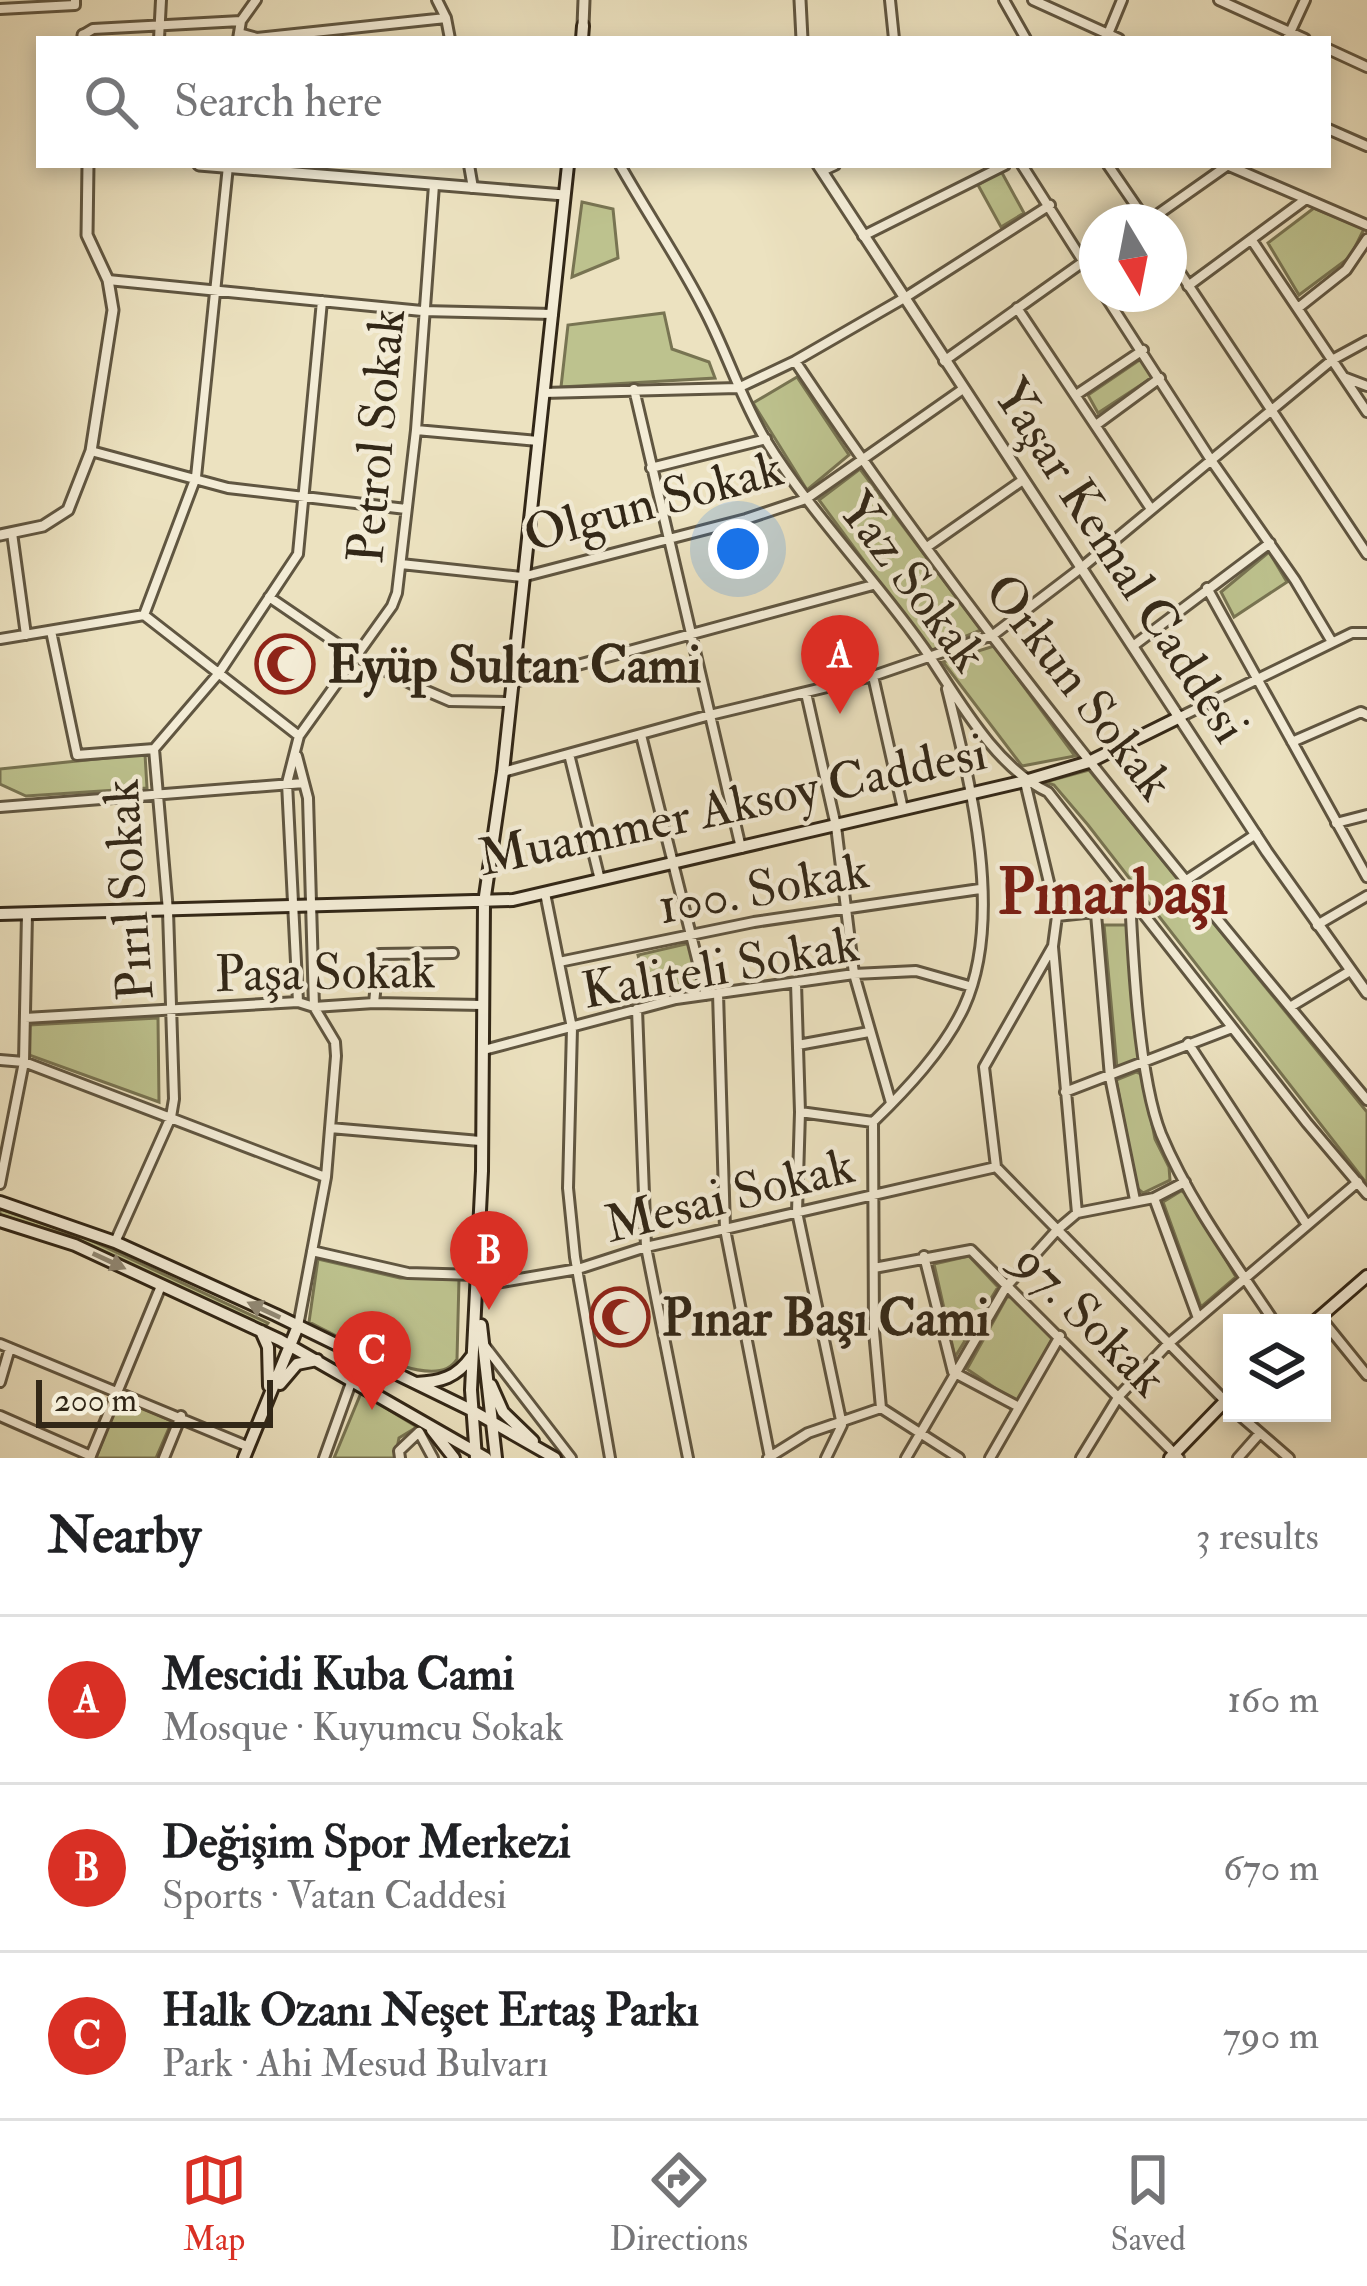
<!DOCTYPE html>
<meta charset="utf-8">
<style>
body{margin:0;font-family:"IM FELL Double Pica",serif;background:#f2f2f2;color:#202124}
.controls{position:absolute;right:36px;bottom:36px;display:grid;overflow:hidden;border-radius:0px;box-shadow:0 6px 18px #0003}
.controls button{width:108px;height:108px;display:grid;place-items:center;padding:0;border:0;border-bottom:3px solid #e0e0e0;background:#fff;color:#202124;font:60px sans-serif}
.compass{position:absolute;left:1079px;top:204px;width:108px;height:108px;border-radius:50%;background:#fff;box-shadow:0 6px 18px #0003;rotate:170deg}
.scale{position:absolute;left:36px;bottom:30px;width:237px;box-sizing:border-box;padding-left:12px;border:6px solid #322717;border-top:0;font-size:33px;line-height:42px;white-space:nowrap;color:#322717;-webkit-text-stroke:9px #f3ecd6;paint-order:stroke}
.you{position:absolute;left:738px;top:549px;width:42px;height:42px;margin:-30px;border:9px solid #fff;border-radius:50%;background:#1a73e8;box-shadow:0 0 0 18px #1a73e833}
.badge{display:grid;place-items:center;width:78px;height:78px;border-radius:50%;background:#d93025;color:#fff;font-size:39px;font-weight:700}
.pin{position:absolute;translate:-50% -99px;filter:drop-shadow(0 3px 6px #0008)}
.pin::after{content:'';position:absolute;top:63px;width:42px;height:36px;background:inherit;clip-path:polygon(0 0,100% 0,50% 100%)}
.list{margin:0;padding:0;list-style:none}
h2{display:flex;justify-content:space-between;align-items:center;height:156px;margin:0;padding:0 48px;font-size:51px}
h2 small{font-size:39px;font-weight:400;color:#757577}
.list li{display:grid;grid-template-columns:78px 1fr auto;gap:36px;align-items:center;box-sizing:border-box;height:168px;padding:0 48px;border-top:3px solid #e0e0e0}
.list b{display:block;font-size:45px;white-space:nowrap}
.list p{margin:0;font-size:39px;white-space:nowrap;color:#757577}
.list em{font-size:39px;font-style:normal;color:#757577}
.icon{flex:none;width:66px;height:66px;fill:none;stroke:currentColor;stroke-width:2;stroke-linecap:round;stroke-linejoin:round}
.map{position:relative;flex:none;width:1367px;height:1458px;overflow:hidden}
.search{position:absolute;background:#fff;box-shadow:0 6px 18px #0003;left:36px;right:36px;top:36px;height:132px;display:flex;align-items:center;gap:30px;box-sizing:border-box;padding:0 42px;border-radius:0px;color:#757577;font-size:45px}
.sheet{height:660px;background:#fff}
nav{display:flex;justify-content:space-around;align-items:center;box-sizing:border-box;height:168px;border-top:3px solid #e0e0e0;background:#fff;font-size:33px;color:#757577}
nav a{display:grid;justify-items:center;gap:6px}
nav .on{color:#d93025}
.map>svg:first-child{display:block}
</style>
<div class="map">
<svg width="1367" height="1458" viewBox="0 0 1367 1458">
<rect width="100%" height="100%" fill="#ece2c0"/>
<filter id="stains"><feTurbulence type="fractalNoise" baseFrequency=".00167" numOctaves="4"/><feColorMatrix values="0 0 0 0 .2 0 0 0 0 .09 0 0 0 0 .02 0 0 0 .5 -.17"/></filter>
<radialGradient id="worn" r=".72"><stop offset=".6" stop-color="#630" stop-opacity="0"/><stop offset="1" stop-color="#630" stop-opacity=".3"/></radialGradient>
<path fill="#bdc28e" stroke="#787452" stroke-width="3" d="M1001 171 1024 213 1001 227 978 185Z
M582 202 613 209 618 258 572 277Z
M1314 208 1364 229 1350 257 1299 295 1268 243Z
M664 313 672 349 709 362 715 378 561 387 568 325Z
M1141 359 1153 377 1098 413 1088 395Z
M797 377 849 455 807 490 753 403Z
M860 469 981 630 930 651 819 500Z
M1269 552 1287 582 1234 617 1221 592Z
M994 646 1075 756 1022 766 943 662Z
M145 754 147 788 26 796 0 784V769Z
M1089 770 1367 1112V1184L1088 825 1054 785 1045 782Z
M1104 925H1127L1140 1058 1117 1068Z
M690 943 700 989 649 1001 638 955Z
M158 1018 159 1102 29 1055V1025Z
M1136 1072 1142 1074 1155 1139 1169 1167 1170 1180 1143 1193 1137 1188 1116 1080Z
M1181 1191 1187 1194 1236 1277 1201 1307 1163 1202Z
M0 1209 73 1232 268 1323 265 1327 70 1236 0 1215Z
M969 1256 998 1287 955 1357 934 1264Z
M318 1259 400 1278 459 1279 457 1359C435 1397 339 1336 309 1322Z
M1007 1297H1012L1053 1338 1019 1400 1014 1401 967 1369Z
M361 1393 417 1427 399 1438 395 1458H334Z
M119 1398 172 1421 156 1458H96Z"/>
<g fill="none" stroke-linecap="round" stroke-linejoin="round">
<defs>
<path id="minor" d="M437 0 446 18
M890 0 894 39
M1004 0 1026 39
M1033 0 1119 39
M1219 0 1305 39
M0 9 75 5V0
M239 33 257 38 446 18 450 39
M1108 34 1122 0
M83 35 93 29 241 21
M159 39 161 0
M238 39 241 21 256 0
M1287 39 1305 0
M1328 49 1367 67
M1328 129 1367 146
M469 165 473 188
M620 165C647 213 678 258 703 307 726 350 740 397 765 439 813 517 879 582 930 657 961 704 997 768 1048 792L1307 1123 1367 1194
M1022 165 1097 283
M1108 165 1147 222
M1227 165 1367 225
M822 171 835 165
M1147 222 1228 165
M863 236 1005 165
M1253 242 1367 412
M1169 256 1367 554
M108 280 422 311 553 314
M1188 286 1306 199
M1104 294 1211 460 1295 580 1332 642
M1017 308 1151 509
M1298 308 1346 270 1367 239
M795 361C968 620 1168 861 1367 1100
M944 361 1097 252
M1346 378 1367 386
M634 389 741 848
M543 393 738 388 795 361 906 297 1050 205
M1076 395 1143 350
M1096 425 1160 378
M416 430 538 441
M91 451 228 488 406 509
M651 468 766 439
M12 533 26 635
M927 547 1023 480
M401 564 522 577 746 519 806 499 963 389
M1207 588 1367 877
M269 597 354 655 422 689 450 701 507 702
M144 615 196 477 228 166
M51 631 77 755 154 749
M0 639 144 615 299 736
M1133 646 1270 543
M873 676 903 809
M511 683 873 585
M947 689C970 781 1005 917 964 1007 944 1050 906 1090 873 1122L874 1331 881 1408 959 1458
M806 693 836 826 854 974 891 1103
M1180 717 1352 633H1367
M641 735 706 995
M1292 742 1361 712 1367 715
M569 754 600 880
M297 756 308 798 314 1007 335 1042 336 1056 326 1177 298 1326
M503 772 710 715 873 676 993 635 1081 568 1332 360 1367 341
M1025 782 1057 916 1053 946 984 1067 996 1167 1232 1408
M0 807 304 783
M1336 823 1367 815
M1188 879 1256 834
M545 893 572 1028 568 1188 575 1257 610 1458
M1130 897C1133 960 1139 1078 1161 1134 1189 1201 1235 1263 1275 1323
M1096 914 1110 1077 1135 1200
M1057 916 1131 908
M1317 925 1367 896
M1053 947 1077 1213
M559 962 754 922 980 889
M796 983 800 1112 797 1212 842 1425 826 1458
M718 993 725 1229 770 1458
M298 1002 287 783 299 736 392 606 397 593 416 430 434 185
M374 1003 379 954 453 953
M1290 1007 1350 971
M637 1009 646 1247 688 1458
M25 1018 298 1002 314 1007 374 1003 482 1005
M1188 1043 1307 1225
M798 1045 869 1032
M484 1050 676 999 854 974 916 971 969 986
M0 1060 24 1062 325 1177
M1065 1092 1232 1028
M800 1112 873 1122
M330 1128 480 1141
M0 1184 24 1062 27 914
M1154 1198 1198 1318
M115 1242 171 1117 174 1099 168 911 154 749 219 673 298 554 322 301
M312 1251 408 1273 477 1275
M924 1256 953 1372 1019 1407
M874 1268 971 1250 1179 1458
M478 1286 578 1269 646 1247 996 1167
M1320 1317 1367 1375
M0 1344 249 1447
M484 1345 571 1458
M0 1382 10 1348
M1237 1413 1289 1458
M0 1416 91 1456
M90 1458 161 1286
M164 1458 181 1416
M324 1458 352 1380
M400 1458 399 1451 419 1432 433 1458
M768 1458 808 1433 881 1408
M906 1458 1006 1287 1057 1230 1077 1213 1154 1198 1185 1182
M990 1458 1060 1336
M1081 1458 1119 1396 1168 1344 1358 1182
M1238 1458 1260 1433"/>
<path id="tertiary" d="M800 0 802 39
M583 26 584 0
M83 35V39
M199 165 564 195
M818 165 1267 852 1367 993
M0 535 43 526 68 510 91 451 113 310 108 280 87 235 88 165"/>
<path id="secondary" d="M582 39 583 26
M0 914 513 900 1025 781 1089 762 1180 717
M0 1202 115 1242 276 1315 471 1410 555 1458
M0 1221 75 1245 280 1340 486 1458
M1313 1323 1367 1276
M481 1325 496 1458
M261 1331 268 1347 269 1386
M416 1383C441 1382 457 1377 471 1357
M280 1384 297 1364 317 1360
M491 1385 503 1412 533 1441
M432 1430 454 1458
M244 1458 298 1326
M476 1458 471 1390 482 1171 484 903 503 772 568 165
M1170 1458 1232 1394"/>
</defs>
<use href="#minor" stroke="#605641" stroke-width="14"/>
<use href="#tertiary" stroke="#605641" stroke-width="15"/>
<use href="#secondary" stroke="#322717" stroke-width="16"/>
<use href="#minor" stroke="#f3ecd6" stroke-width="8"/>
<use href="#tertiary" stroke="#f3ecd6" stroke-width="9"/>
<use href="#secondary" stroke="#f3ecd6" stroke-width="10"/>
</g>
<defs><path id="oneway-solid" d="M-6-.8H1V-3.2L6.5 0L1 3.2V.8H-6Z" transform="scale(3)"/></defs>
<g fill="#928a76">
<use href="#oneway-solid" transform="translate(109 1261) rotate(25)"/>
<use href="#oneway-solid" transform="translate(264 1310) rotate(-155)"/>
</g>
<defs>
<symbol id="mosque-ring" viewBox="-11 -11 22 22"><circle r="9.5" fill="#f3ecd6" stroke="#8f2418" stroke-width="1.5"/><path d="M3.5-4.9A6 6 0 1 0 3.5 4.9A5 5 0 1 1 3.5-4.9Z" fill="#8f2418"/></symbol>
</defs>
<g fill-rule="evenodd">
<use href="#mosque-ring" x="252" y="631" width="66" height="66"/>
<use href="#mosque-ring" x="587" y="1284" width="66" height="66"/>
</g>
<g text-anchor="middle" stroke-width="9" stroke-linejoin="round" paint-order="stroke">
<g font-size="51" fill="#322717" stroke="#f3ecd6">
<text transform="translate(375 436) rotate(-85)" y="18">Petrol Sokak</text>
<text transform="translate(653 500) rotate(-15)" y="18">Olgun Sokak</text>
<text transform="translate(1122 560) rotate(57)" y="18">Yaşar Kemal Caddesi</text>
<text transform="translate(914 581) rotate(53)" y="18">Yaz Sokak</text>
<text transform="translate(1080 686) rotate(52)" y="18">Orkun Sokak</text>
<text transform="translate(732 804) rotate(-12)" y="18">Muammer Aksoy Caddesi</text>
<text transform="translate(763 887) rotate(-10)" y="18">100. Sokak</text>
<text transform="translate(127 890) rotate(-94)" y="18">Pırıl Sokak</text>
<text transform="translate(720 966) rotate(-10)" y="18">Kaliteli Sokak</text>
<text transform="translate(325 971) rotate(-1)" y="18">Paşa Sokak</text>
<text transform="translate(729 1194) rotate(-14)" y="18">Mesai Sokak</text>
<text transform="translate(1091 1319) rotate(45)" y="18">97. Sokak</text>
</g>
<g font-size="51" font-weight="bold" fill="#322717" stroke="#f3ecd6" text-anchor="start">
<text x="327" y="682">Eyüp Sultan Cami</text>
<text x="662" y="1335">Pınar Başı Cami</text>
</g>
<g font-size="63" font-weight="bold" fill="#7a1f14" stroke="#f3ecd6">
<text x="1113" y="913">Pınarbaşı</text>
</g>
</g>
<rect width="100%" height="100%" filter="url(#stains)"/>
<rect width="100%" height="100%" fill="url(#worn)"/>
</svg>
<div class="controls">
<button><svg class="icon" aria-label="layers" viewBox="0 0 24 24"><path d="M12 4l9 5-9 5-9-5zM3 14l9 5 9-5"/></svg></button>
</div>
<svg class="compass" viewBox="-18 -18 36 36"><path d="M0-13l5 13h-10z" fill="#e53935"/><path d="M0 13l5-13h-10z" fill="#757577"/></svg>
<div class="scale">200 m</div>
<div class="you"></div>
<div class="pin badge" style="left:840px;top:714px">A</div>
<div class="pin badge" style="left:489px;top:1310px">B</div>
<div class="pin badge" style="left:372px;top:1410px">C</div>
<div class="search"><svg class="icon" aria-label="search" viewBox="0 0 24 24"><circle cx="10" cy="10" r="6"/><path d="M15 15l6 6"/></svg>Search here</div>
</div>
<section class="sheet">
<h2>Nearby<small>3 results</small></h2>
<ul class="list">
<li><span class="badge">A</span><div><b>Mescidi Kuba Cami</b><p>Mosque · Kuyumcu Sokak</p></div><em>160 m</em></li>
<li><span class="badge">B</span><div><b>Değişim Spor Merkezi</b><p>Sports · Vatan Caddesi</p></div><em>670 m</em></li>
<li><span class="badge">C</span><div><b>Halk Ozanı Neşet Ertaş Parkı</b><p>Park · Ahi Mesud Bulvarı</p></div><em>790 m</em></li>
</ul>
</section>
<nav>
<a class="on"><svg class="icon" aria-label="map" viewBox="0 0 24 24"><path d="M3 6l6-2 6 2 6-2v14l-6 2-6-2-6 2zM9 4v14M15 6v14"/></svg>Map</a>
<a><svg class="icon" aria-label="directions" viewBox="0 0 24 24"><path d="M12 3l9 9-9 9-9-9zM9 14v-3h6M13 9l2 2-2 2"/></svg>Directions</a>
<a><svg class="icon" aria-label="saved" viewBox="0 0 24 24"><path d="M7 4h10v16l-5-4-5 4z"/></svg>Saved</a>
</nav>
